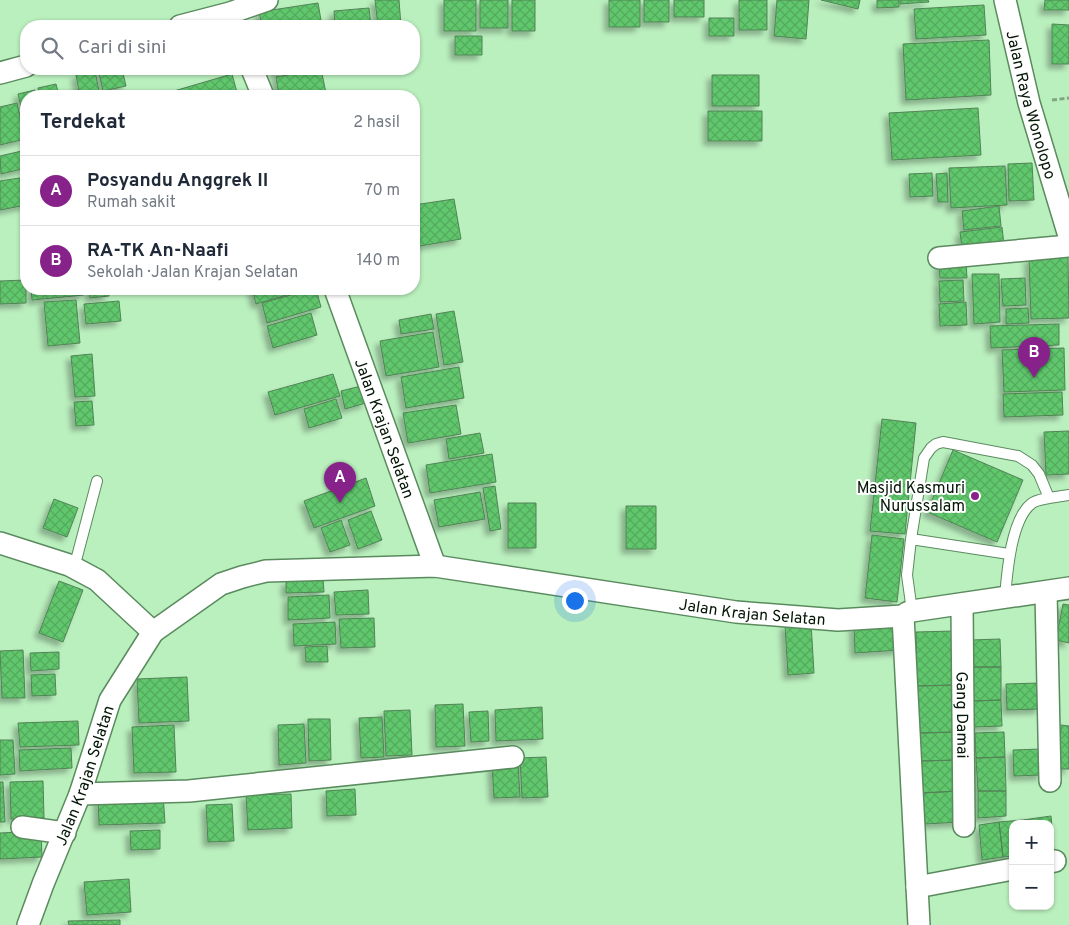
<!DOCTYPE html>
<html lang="id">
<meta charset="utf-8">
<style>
body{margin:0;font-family:Overpass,sans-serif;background:#f6f6f7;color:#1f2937}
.controls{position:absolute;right:15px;bottom:15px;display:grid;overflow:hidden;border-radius:10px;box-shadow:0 1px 4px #0004}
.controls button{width:45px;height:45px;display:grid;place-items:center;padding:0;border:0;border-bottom:1px solid #e0e1e3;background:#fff;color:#1f2937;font:25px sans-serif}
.you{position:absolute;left:574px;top:600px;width:18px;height:18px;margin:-12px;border:4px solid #fff;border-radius:50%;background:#1a73e8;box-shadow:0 0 0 8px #1a73e833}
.badge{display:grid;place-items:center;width:32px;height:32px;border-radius:50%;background:#87228b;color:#fff;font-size:16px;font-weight:700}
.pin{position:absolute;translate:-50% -41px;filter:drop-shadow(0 1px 2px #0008)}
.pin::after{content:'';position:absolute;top:26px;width:18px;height:15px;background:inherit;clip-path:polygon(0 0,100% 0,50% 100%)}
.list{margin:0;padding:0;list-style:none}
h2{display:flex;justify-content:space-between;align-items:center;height:65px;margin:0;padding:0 20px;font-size:21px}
h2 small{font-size:16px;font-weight:400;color:#747a83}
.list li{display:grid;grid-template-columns:32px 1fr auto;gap:15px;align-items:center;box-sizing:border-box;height:70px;padding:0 20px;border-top:1px solid #e0e1e3}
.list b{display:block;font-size:19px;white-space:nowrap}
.list p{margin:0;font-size:16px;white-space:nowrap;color:#747a83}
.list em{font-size:16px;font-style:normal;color:#747a83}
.icon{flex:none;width:28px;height:28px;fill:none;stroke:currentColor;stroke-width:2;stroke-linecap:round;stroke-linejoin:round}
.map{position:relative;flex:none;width:1069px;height:925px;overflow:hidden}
.search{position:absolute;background:#fff;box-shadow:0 1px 4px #0004;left:20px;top:20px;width:400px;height:55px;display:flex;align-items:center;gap:12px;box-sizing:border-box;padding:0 18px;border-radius:20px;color:#747a83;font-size:19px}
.panel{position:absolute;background:#fff;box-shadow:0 1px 4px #0004;left:20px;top:90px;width:400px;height:205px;border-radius:20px}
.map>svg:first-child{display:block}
</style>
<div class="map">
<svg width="1069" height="925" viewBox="0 0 1069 925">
<defs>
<pattern id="building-cross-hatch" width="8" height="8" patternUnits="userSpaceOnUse" patternTransform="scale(1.25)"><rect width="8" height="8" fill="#60c76d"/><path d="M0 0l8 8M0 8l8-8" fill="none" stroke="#52aa5d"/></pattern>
<filter id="shadow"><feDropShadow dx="-4.5" dy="4.5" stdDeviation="2.5" flood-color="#0004"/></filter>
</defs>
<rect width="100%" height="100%" fill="#baefbe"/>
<path fill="url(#building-cross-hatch)" stroke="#528356" filter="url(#shadow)" d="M375 0H399L401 26H378Z
M444 0H476V31H444Z
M480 0H508V28H480Z
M512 0H535V31H512Z
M609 0H640V27H609Z
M644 0H669V22H644Z
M674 0H704V17H674Z
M739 0H767V30H739Z
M777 0H809L806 39 774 36Z
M821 0H860L858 9Z
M877 0H899V7L877 8Z
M900 0H928L929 2 900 4Z
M1045 0H1069V10H1044Z
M318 3 322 26H262L259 12Z
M984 5 986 35 916 39 914 9Z
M369 8 371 26H335L334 11Z
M709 18H734V36H709Z
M1052 24 1069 25V64H1052Z
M455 36H482V55H455Z
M989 40 991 95 906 100 903 44Z
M98 69H122L126 86 103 91Z
M275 69H310L276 75Z
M321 69 326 93 307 96H279L276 77Z
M95 71 100 96H80L76 75Z
M232 74 238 96H157Z
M712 75H759V106H712Z
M56 84 59 96H40L38 88Z
M35 90 36 96H26V129L18 94Z
M17 103 25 139 0 145V107Z
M978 108 981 155 892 160 889 113Z
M708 111H762V141H708Z
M26 150V168L1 174 0 156Z
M1032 163 1034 200 1009 201 1008 164Z
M1005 166 1007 205 951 208 949 168Z
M932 173 933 196 910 197 909 174Z
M947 173 948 202H938L936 174Z
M26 177V205L0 210V181Z
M454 199 461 239 414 247V205Z
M999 206 1001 226 964 230 962 211Z
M1002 227 1004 245 962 249 960 232Z
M1068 257 1069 318 1031 319 1029 258Z
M966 262 967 278H940L939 263Z
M972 274H999L1000 322 974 324Z
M1025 278 1026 305 1003 306 1001 279Z
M26 280V303L0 304V281Z
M963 280 964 301 940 302 939 281Z
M31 289H84V295L32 300Z
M89 289H108L109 296 90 298Z
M252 289H307L256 304Z
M312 289H316L321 307 267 323 262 303Z
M76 300 80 343 48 346 44 302Z
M119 301 121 321 86 324 84 304Z
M966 302 967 325 940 326 939 304Z
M1028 308 1029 323 1006 324V309Z
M454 311 463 362 444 365 436 314Z
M311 313 317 335 273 348 267 326Z
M431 314 434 329 401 334 399 320Z
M1059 324V345L991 348 990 326Z
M433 332 439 367 386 376 380 341Z
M1064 348 1065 390 1004 392 1002 350Z
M92 354 95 396 75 397 71 356Z
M459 367 464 398 406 408 401 377Z
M333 374 340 396 275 415 268 392Z
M361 386 366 403 345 409 341 391Z
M1062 392 1063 415 1004 417 1003 394Z
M336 399 342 418 309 428 304 409Z
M92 401 94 425 76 426 74 402Z
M456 405 461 434 408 443 403 413Z
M882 419 916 423 905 534 870 531Z
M1069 431V474L1046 475 1044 432Z
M480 433 484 453 449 459 446 439Z
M953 450 1023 480 997 542 927 512Z
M492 454 496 482 430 493 426 465Z
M366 478 375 506 314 528 304 501Z
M495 486 501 529 490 531 483 488Z
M480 492 485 519 439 527 434 500Z
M54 499 78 508 67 537 43 528Z
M508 503H536V548H508Z
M626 506H656V549H626Z
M371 511 382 540 358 549 348 520Z
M341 520 350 545 330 552 321 528Z
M872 535 904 539 897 602 865 598Z
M323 579 324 592 286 593V581Z
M59 581 83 590 63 642 39 633Z
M368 590 369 614 336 615 334 592Z
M329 595 330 618 288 620V597Z
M1063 604 1069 605V643L1056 640Z
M374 618 375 647 341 648 339 619Z
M335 622 336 644 294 646 293 624Z
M811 623 814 673 788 675 785 625Z
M898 623 900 650 855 653 854 625Z
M955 631 956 685 917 686 916 632Z
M1000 639 1001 667H972L971 640Z
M327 646 328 662H306L305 647Z
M23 650 25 698H2L0 651Z
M59 652V669L31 671 30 653Z
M972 667H1001V700L973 701Z
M55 674 56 695 32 696 31 675Z
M187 677 189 721 139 723 137 679Z
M1040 683V709L1007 710 1006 684Z
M956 685 958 732 919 733 917 686Z
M1001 700 1002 726 974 727 973 701Z
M463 704 465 746 436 747 435 705Z
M542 707 543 739 496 741 495 710Z
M410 710 412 755 386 756 384 711Z
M488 711 489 741 471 742 469 712Z
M382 717 384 757 361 758 359 718Z
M308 719H330L331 760 309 761Z
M78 721 79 745 20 747 18 723Z
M304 724 306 763 279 765 278 725Z
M174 725 176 772 134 773 132 727Z
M1061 725 1069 726V769H1059Z
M958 732V760L920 761 919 733Z
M1004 732 1005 757 976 758 975 733Z
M0 740H13L15 774 0 775Z
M71 748 72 768 20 771 19 750Z
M1041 749 1042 775 1014 776 1013 750Z
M546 757 548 797 522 798 520 758Z
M1005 757 1006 791H978L976 758Z
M958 760 959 791 922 793 920 761Z
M518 764 520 797 494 798 492 765Z
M43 781 44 818 11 819 10 782Z
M0 782H3L5 822H0Z
M355 789 356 815 327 816 326 791Z
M959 791 960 822 925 824 922 793Z
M978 791H1006V816L978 818Z
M163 794 165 823 99 825 98 797Z
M291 794 292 828 248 830 246 795Z
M232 804 234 841 208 842 206 805Z
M1051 816 1054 851 1050 852V824H1023V820Z
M1023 820V824H1013V856L1003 857 999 822Z
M999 822 1003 857 982 860 979 825Z
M160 830V849L131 850 130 831Z
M41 831 42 857 0 859V833Z
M129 879 131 912 87 915 84 882Z
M120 920V925H69L68 921Z"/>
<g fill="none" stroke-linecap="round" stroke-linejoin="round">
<defs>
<path id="service" d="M911 539 1009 554
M74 568 97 481
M1005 597C1007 573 1011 520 1031 504 1035 500 1044 499 1049 498
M912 611 907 575 911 539 924 458 931 448 936 444 943 442 1018 456 1032 465 1039 474 1049 498 1069 495"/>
<g id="minor">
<path id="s1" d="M1005 0 1029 103 1069 236"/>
<path d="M180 26 230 13 267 0"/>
<path d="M252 69 263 96"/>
<path d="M0 73 26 66"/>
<path d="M939 258 1069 246"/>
<path id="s2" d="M335 289 435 566"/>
<path d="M0 543 69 565 97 580 153 632"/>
<path d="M1046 592 1050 781"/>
<path id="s3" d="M962 605 964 826"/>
<path d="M903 616 919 925"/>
<path d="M80 794 189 791 513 757"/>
<path d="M22 827 65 833"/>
<path d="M1050 862 1055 861"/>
<path d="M917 887 1013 869"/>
<path id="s4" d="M28 925 43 884 80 794 110 700 153 632 221 584 242 577 266 571 435 566 736 612 838 620 903 616 907 613 912 611 1069 588"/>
</g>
</defs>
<use href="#service" stroke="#5a8b5e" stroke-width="12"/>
<use href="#minor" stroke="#5a8b5e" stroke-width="24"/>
<path stroke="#7ea781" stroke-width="3" stroke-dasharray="5 2.5" stroke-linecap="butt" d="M1052 100 1069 98"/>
<use href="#service" stroke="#fff" stroke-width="10"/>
<use href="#minor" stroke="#fff" stroke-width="21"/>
</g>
<circle fill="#87228b" stroke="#fff" stroke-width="2" cx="975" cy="496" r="5"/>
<g text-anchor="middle" stroke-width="4" stroke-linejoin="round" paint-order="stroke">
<g font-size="16" fill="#041606" stroke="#fff">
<text dy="6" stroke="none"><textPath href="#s1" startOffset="108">Jalan Raya Wonolopo</textPath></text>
<text dy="6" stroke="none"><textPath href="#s2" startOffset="148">Jalan Krajan Selatan</textPath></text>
<text dy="6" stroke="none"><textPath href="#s4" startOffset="940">Jalan Krajan Selatan</textPath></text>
<text dy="6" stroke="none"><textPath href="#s3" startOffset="110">Gang Damai</textPath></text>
<text dy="6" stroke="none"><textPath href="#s4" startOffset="160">Jalan Krajan Selatan</textPath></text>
</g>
<g font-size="16" fill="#041606" stroke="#fff" text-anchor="end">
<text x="965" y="493">Masjid Kasmuri<tspan x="965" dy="18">Nurussalam</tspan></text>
</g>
</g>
</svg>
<div class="controls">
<button>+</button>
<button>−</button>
</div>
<div class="you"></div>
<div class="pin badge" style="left:340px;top:503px">A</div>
<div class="pin badge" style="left:1034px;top:378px">B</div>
<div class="search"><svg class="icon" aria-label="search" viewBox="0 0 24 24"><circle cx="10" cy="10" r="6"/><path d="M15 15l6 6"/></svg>Cari di sini</div>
<section class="panel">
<h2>Terdekat<small>2 hasil</small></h2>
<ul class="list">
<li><span class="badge">A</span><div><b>Posyandu Anggrek II</b><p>Rumah sakit</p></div><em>70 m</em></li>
<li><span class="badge">B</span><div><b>RA-TK An-Naafi</b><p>Sekolah · Jalan Krajan Selatan</p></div><em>140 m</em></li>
</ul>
</section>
</div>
